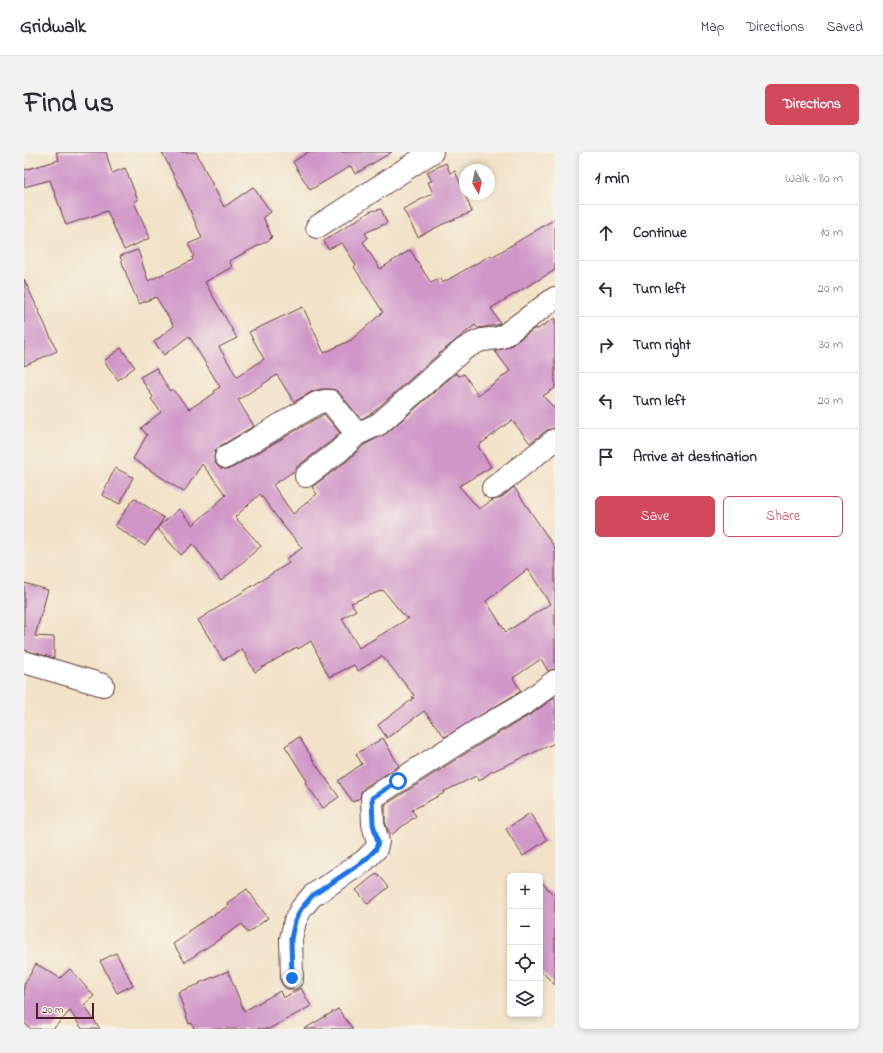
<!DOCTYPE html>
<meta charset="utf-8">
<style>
body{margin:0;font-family:"Indie Flower",sans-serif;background:#f2f2f3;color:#2b2b33}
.controls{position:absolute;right:12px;bottom:12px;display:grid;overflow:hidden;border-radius:6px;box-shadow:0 2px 6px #0003}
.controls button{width:36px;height:36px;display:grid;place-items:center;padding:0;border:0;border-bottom:1px solid #e1e1e2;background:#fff;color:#2b2b33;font:20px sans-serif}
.compass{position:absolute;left:435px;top:12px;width:36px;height:36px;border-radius:50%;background:#fff;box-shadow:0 2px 6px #0003;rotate:172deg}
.scale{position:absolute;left:12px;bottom:10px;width:58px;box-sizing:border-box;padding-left:4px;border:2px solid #4a1f2b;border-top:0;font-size:11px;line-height:14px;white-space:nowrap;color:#4a1f2b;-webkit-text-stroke:3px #f7f3e8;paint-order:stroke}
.stop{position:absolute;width:12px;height:12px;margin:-9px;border:3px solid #1a73e8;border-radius:50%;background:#fff}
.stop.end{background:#1a73e8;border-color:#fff;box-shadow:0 1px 4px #0008}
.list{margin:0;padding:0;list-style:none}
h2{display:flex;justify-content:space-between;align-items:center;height:52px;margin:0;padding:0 16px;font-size:17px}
h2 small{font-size:13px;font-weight:400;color:#7c7c81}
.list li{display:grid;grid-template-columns:26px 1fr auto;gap:12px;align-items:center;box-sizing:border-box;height:56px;padding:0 16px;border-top:1px solid #e1e1e2}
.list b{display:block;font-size:15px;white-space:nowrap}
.list em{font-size:13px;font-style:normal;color:#7c7c81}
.actions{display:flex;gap:8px;padding:12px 16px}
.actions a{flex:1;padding:9px 0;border:1px solid #d1495b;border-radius:6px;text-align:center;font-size:14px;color:#d1495b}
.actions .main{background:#d1495b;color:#fff}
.icon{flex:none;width:22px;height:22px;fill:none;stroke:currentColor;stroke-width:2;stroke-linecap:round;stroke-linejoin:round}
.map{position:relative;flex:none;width:531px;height:877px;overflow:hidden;border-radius:6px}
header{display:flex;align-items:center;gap:24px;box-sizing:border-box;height:56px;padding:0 20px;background:#fff;border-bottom:1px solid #e1e1e2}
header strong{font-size:19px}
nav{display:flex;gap:22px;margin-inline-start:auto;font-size:14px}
.intro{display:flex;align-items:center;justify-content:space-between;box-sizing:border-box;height:96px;padding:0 24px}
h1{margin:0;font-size:28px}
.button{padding:10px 18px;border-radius:6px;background:#d1495b;color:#fff;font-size:14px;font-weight:700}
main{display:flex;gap:24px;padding:0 24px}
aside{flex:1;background:#fff;border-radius:6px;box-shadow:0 2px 6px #0003}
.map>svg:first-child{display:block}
</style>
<header>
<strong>Gridwalk</strong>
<nav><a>Map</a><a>Directions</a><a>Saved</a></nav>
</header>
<div class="intro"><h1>Find us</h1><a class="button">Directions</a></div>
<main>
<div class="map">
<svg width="531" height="877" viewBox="0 0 531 877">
<rect width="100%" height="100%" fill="#f7f3e8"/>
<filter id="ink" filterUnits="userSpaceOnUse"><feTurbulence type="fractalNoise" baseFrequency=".025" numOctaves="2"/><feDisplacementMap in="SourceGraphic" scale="8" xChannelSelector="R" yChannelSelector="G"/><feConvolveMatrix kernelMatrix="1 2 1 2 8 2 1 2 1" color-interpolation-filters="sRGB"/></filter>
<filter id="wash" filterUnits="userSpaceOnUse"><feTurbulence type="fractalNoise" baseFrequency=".012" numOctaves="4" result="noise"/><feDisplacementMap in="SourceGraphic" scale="16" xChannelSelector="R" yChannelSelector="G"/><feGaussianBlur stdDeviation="0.9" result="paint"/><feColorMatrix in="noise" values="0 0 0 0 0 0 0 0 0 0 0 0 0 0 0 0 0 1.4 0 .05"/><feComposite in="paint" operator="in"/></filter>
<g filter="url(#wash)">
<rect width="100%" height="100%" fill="#f2e2c7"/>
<g id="blocks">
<path fill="#d096c8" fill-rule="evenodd" d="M32 0H82L88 21 101 16 114 48 110 50 126 86 100 98 83 59 42 73 26 28 0 35V18L35 8Z
M138 0H172L200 55 229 35 247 60 239 65 248 85 246 86 247 87 205 109 208 115 181 130 213 186 195 195 213 225 240 207 225 180 279 155 300 201 327 188 359 160 330 115 332 113 318 91 304 97 300 89 347 59 357 57 363 71 341 81 344 86 339 90 356 117 386 98 407 131 416 126 418 131 467 103 468 105 531 67V118L467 156 476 171 473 173 454 176 451 173 416 201 348 261 337 267 315 241 311 238 306 237H297L289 239 270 250 253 223 214 248 230 274 196 294 191 299 190 305 191 311 196 316 202 317 208 316 300 262 316 281 307 289 274 314 270 319 249 333 269 362 293 342 288 335 323 309 340 293 363 281 432 221 435 224 440 222 454 243 469 232 486 219 471 199 485 195 511 176 512 178 531 166V236L519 244 531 257V276L523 278 506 291 488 268 454 294 467 315 435 334 455 357 469 348 477 346 490 335 531 396V517L524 519 517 507 489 526 497 539 421 585 400 559 363 586 354 573 390 546 388 545 390 543 358 504 334 519 330 513 305 525 287 489 274 497 273 495 231 520 218 497 199 508 174 468 265 411 262 407 278 396 258 372 236 342 211 365 237 394 197 429 169 392 157 403 133 376 155 357 169 373 202 343 178 312 160 340 109 307 123 283 117 276 137 260 127 247 129 245 116 225 132 216 146 239 148 237 165 257 191 241 190 239 196 235 165 184 140 203 130 190 150 174 132 145 115 152 104 127 96 104 114 98 124 129 169 108 168 105 170 104 164 92 178 86 158 40ZM504 417 526 452 482 480 462 449ZM359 438 381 465 385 466 335 496 318 467 332 458 327 451Z
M284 0H368L331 22 327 14 286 38 269 10Z
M422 11 426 21 431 19 448 60 417 73 394 85 379 57 409 41 404 30 408 29 403 20Z
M0 127 33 199 0 214Z
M97 196 111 215 94 228 80 209Z
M91 316 109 325 96 352 78 343Z
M110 346 140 366 121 394 91 374Z
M0 431 24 438 11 484 30 485V506L0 498Z
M531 545V591L467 620 455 629 452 624 419 640 420 641 388 658 392 664 367 683 364 678 361 670V653L458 591 509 561Z
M275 585 287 604H286L315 645 299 656 281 630 283 629 261 594Z
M359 586 375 614 341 635 337 640 336 646 329 650 314 629 338 612 332 602Z
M506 661 523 688 499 704 482 677Z
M353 721 365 735 344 752 332 738Z
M516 729 531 744V833L516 818Z
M223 737 244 766 224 781 218 772 161 810 149 792 165 781 164 779 204 754 203 751Z
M92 801 109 833 93 841 76 809Z
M12 812 36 826 46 817 70 844 60 853 76 877H58L46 859 29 877H7L0 871V833Z
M204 819 220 859 256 839 259 846 277 836 287 854 245 877H170L168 871 165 872 154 840 176 832 175 831Z
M314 857 329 877H280Z"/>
</g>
</g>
<g filter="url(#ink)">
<use href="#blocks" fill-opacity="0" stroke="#633c42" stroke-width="1"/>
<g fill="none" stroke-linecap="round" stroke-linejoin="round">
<defs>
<path id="minor" d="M293 75 408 0
M202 305 293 251 300 249H306L333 282
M282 324 315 299 333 282 355 272 440 197C446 194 451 190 458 188 465 187 471 187 478 185L531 146
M469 336 531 288
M0 510 79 533
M268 826 267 787 271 769 277 757 288 744 340 709 352 697 354 690 349 672 348 646 451 580 503 550 531 529"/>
</defs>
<use href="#minor" stroke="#633c42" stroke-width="24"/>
<use href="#minor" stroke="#fff" stroke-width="22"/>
</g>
</g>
<g fill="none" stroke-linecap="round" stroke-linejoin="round" filter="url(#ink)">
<path stroke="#1a73e8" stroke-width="5" d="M268 826 267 787 271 769 277 757 288 744 340 709 352 697 354 690 349 672 348 646 374 629"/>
</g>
</svg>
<div class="controls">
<button>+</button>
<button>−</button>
<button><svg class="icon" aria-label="locate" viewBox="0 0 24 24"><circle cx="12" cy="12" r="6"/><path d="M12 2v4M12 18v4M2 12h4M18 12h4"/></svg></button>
<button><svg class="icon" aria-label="layers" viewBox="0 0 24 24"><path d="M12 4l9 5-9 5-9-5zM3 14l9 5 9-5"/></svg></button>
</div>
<svg class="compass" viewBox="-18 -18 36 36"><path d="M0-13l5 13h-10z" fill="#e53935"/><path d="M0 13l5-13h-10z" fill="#7c7c81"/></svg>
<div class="scale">20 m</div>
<div class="stop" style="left:374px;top:629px"></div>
<div class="stop end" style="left:268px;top:826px"></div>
</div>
<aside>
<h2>1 min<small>Walk · 80 m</small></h2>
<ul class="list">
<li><svg class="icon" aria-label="ahead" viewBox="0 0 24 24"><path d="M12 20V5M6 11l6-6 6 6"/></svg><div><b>Continue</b></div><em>10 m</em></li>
<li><svg class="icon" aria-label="left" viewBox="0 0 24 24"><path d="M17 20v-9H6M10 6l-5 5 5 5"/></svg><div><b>Turn left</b></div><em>20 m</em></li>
<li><svg class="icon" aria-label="right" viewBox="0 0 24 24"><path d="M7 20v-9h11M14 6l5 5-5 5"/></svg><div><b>Turn right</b></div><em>30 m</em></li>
<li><svg class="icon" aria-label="left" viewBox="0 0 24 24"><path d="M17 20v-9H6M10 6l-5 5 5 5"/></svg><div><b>Turn left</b></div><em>20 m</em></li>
<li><svg class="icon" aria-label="arrive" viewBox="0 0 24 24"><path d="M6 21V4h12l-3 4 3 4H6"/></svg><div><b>Arrive at destination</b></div></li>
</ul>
<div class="actions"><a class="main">Save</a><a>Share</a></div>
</aside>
</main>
